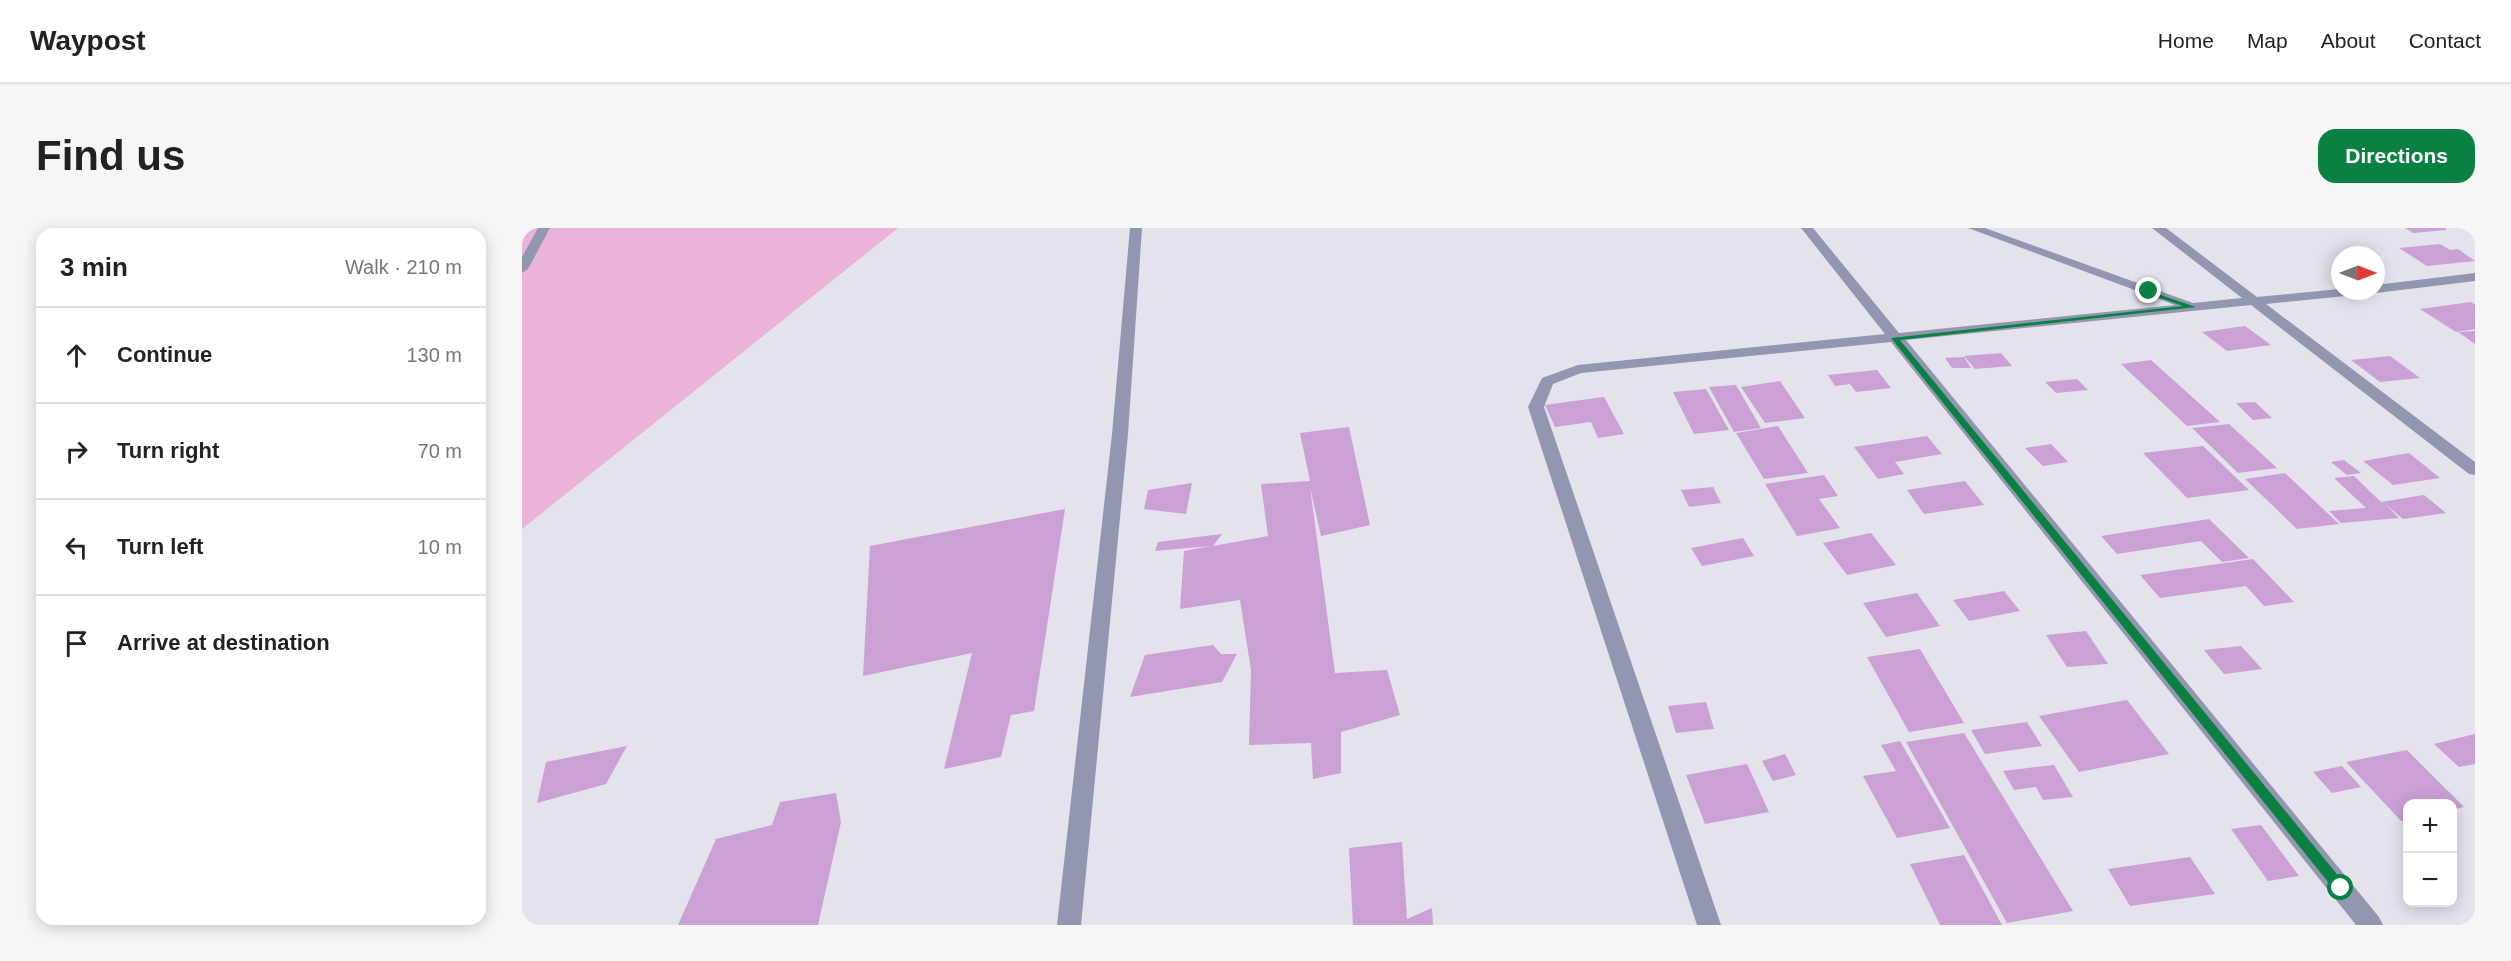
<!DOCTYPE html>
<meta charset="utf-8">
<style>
body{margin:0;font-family:Helvetica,sans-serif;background:#f6f6f6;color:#222}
.controls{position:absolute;right:18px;bottom:18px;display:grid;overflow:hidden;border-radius:12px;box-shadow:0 3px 15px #0003}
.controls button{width:54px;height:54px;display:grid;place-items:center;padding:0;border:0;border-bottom:2px solid #e0e0e0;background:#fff;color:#222;font:30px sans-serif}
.compass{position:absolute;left:1809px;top:18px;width:54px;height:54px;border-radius:50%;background:#fff;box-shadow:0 3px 15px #0003;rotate:90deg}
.stop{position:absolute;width:18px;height:18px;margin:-14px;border:4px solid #0b8043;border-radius:50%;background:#fff}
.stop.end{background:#0b8043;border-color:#fff;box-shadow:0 2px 6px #0008}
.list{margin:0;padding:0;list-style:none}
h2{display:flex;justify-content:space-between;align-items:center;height:78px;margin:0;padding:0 24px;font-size:26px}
h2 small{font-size:20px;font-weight:400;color:#767676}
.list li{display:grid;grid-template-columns:39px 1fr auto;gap:18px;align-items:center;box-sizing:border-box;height:96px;padding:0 24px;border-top:2px solid #e0e0e0}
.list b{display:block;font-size:22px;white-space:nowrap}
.list em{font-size:20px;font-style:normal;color:#767676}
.icon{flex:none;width:33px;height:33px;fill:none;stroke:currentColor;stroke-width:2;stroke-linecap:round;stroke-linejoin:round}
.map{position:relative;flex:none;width:1953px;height:697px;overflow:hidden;border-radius:18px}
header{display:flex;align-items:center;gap:36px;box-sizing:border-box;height:84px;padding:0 30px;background:#fff;border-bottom:2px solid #e0e0e0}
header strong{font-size:28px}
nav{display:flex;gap:33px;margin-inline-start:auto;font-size:21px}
.intro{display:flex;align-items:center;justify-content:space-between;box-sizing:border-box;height:144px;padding:0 36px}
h1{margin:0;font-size:42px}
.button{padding:15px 27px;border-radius:18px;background:#0b8043;color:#fff;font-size:21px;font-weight:700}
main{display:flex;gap:36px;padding:0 36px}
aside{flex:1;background:#fff;border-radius:18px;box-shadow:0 3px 15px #0003}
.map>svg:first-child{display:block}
</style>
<header>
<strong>Waypost</strong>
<nav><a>Home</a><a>Map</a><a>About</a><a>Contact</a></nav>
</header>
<div class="intro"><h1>Find us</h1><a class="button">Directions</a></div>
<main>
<aside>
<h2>3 min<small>Walk · 210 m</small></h2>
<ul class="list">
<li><svg class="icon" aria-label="ahead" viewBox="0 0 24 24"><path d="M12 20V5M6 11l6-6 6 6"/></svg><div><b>Continue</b></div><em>130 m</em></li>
<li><svg class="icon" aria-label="right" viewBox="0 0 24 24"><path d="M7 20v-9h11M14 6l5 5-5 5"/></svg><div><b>Turn right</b></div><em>70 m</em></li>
<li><svg class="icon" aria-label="left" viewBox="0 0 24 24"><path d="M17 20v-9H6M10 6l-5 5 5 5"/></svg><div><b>Turn left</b></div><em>10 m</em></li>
<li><svg class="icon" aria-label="arrive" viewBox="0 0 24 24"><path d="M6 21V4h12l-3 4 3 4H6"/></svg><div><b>Arrive at destination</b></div></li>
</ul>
</aside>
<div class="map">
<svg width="1953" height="697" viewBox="0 0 1953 697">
<rect width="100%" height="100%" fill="#e4e2eb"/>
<path fill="#eab3d7" d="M0 0H376L0 301Z"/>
<path fill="#cba0d5" d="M1883 0H1924V2L1891 5Z
M1918 16 1928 22 1936 21 1953 33 1905 38 1877 20Z
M1949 74 1953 77V101L1934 104 1898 81Z
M1723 98 1749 117 1705 123 1680 104Z
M1953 103V116L1936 104Z
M1479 125 1490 138 1453 141 1442 128Z
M1868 128 1898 150 1858 154 1829 132Z
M1442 129 1449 140H1430L1423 130Z
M1629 132 1698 194 1665 198 1599 136Z
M1355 142 1369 160 1334 164 1328 156 1313 158 1306 147Z
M1555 151 1566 162 1534 165 1523 154Z
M1258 153 1283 190 1243 195 1219 159Z
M1214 157 1239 200 1212 204 1187 159Z
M1184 161 1207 202 1172 206 1151 164Z
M1082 169 1102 206 1076 210 1069 194 1033 199 1023 177Z
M1733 174 1750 190 1731 192 1714 175Z
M1707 196 1755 240 1716 245 1670 200Z
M1256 198 1286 245 1242 251 1214 205Z
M827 199 848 297 799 308 788 259 813 445 865 442 878 487 819 504V545L791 551 789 515 727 517 729 442 718 372 658 381 662 323 688 318 633 323 636 314 700 306 691 318 746 308 739 256 788 253 778 205Z
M1405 208 1420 226 1373 234 1382 246 1356 251 1332 219Z
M1529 216 1546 234 1521 238 1503 220Z
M1681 218 1727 262 1665 270 1621 225Z
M1887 225 1918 250 1871 257 1841 233Z
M1822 232 1839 245 1825 247 1809 234Z
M1763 245 1817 296 1775 301 1723 251Z
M1302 247 1316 268 1297 271 1318 300 1275 308 1243 256Z
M1832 248 1859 274 1902 267 1924 285 1881 291 1863 276 1877 290 1819 295 1807 283 1844 280 1812 250Z
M1443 253 1462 277 1402 286 1385 262Z
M670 255 664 286 622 281 626 262Z
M1191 259 1199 275 1167 279 1159 262Z
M543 281 512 483 489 487 479 529 422 541 450 425 341 448 348 318Z
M1687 291 1727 330 1700 334 1679 313 1595 326 1579 308Z
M1349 305 1374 337 1325 347 1301 315Z
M1221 310 1232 328 1180 338 1169 320Z
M1731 331 1772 374 1742 378 1724 358 1638 370 1618 347Z
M1482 363 1498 383 1447 393 1431 372Z
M1395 365 1418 398 1364 409 1341 375Z
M1564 403 1586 436 1545 439 1524 407Z
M691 417 699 426H715L700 454 608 469 623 427Z
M1719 418 1740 441 1702 446 1682 422Z
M1398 421 1442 495 1387 504 1345 429Z
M1605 472 1647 526 1557 544 1517 488Z
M1184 474 1192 501 1154 505 1146 478Z
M1505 494 1520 518 1463 526 1449 502Z
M1442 505 1551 683 1485 695 1384 514Z
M1953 506V536L1937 539 1912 516Z
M1378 513 1428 600 1375 610 1341 548 1374 543 1359 517Z
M105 518 84 556 15 575 24 534Z
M1885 522 1942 579 1930 582V576H1886V592L1879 593 1824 534Z
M1263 526 1274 547 1251 553 1240 533Z
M1225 536 1247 584 1183 596 1164 547Z
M1532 537 1551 569 1521 572 1514 559 1492 562 1481 543Z
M1820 538 1839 559 1810 565 1791 544Z
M314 565 319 594 296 697H156L194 611 250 597 258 574Z
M1739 597 1777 648 1746 653 1709 601Z
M880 614 885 691 910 680 911 697H831L827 620Z
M1442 627 1480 697H1418L1388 636Z
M1668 629 1693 666 1608 678 1586 641Z"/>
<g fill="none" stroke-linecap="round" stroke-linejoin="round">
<path fill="#9396b1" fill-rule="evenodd" d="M16 0H28L6 41 0 45V29Z
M608 0H620L606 206 559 697H535L590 206Z
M1279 0H1291L1377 105 1653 77 1446 0H1463L1671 75 1720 70 1630 0H1644L1735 69 1818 61V63H1840L1833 67 1744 76 1953 234V247L1947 246 1729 77 1384 112 1857 689 1861 697H1834L1369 114 1059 145 1031 156 1022 179 1199 697H1175L1006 179 1020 150 1056 137 1363 106Z
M1953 45V53L1854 65 1849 63H1854V57Z"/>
</g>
<path fill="#0b8043" d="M1624 62 1674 79 1378 112 1823 656 1825 660 1819 666 1814 664 1369 110 1661 78 1624 65Z"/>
</svg>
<div class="controls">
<button>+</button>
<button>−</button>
</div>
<svg class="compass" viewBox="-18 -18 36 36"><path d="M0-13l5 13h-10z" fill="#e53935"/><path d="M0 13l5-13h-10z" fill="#767676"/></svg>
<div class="stop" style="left:1819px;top:660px"></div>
<div class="stop end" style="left:1627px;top:63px"></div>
</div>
</main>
